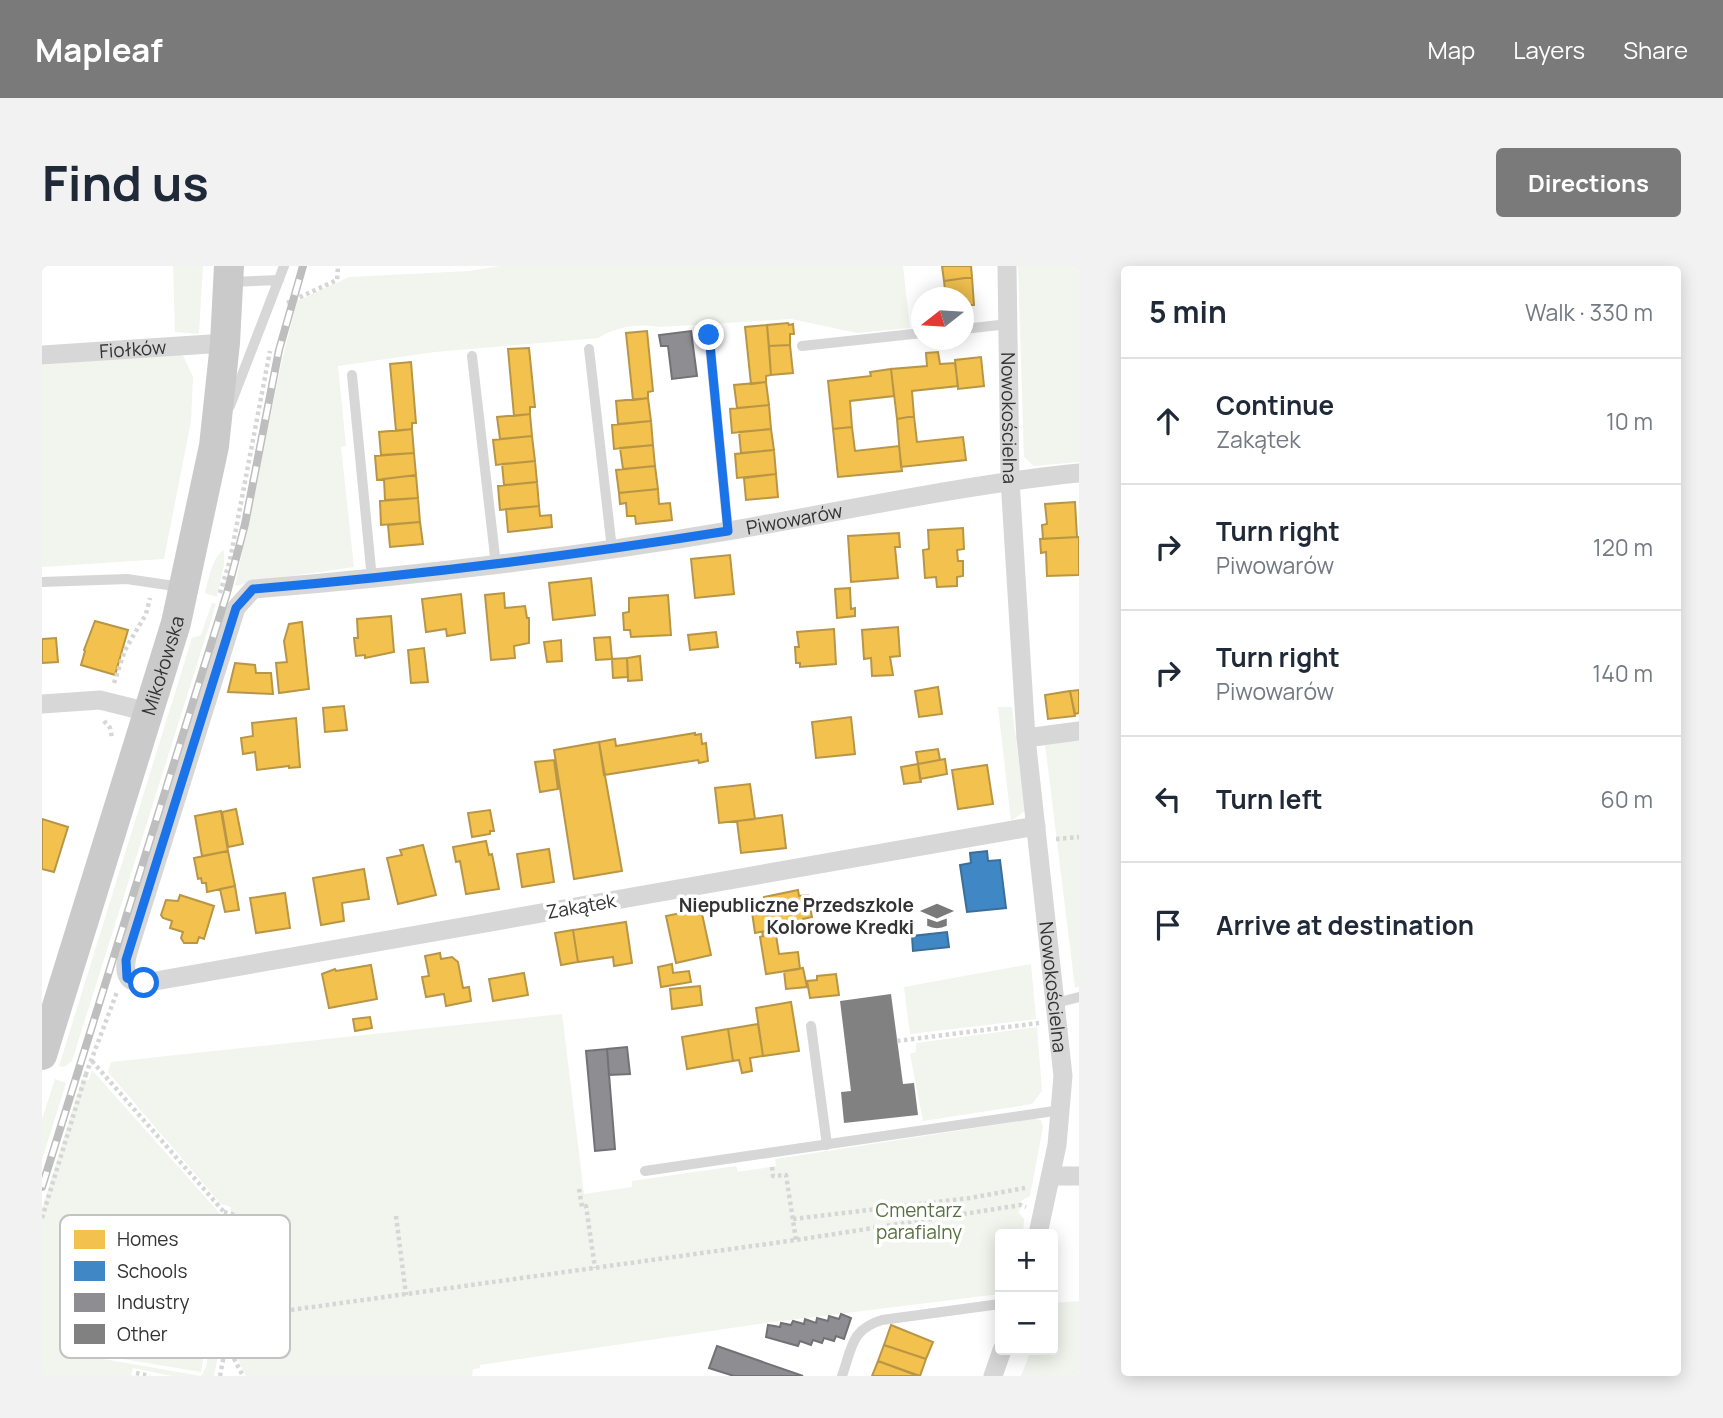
<!DOCTYPE html>
<meta charset="utf-8">
<style>
body{margin:0;font-family:Manrope,sans-serif;background:#f2f2f3;color:#1f2937}
.controls{position:absolute;right:21px;bottom:21px;display:grid;overflow:hidden;border-radius:7px;box-shadow:0 4px 18px #0003}
.controls button{width:63px;height:63px;display:grid;place-items:center;padding:0;border:0;border-bottom:2px solid #e0e1e3;background:#fff;color:#1f2937;font:35px sans-serif}
.compass{position:absolute;left:869px;top:21px;width:63px;height:63px;border-radius:50%;background:#fff;box-shadow:0 4px 18px #0003;rotate:253deg}
.stop{position:absolute;width:21px;height:21px;margin:-16px;border:5px solid #1a73e8;border-radius:50%;background:#fff}
.stop.end{background:#1a73e8;border-color:#fff;box-shadow:0 2px 7px #0008}
.list{margin:0;padding:0;list-style:none}
h2{display:flex;justify-content:space-between;align-items:center;height:91px;margin:0;padding:0 28px;font-size:30px}
h2 small{font-size:23px;font-weight:400;color:#747a83}
.list li{display:grid;grid-template-columns:46px 1fr auto;gap:21px;align-items:center;box-sizing:border-box;height:126px;padding:0 28px;border-top:2px solid #e0e1e3}
.list b{display:block;font-size:26px;white-space:nowrap}
.list p{margin:0;font-size:23px;white-space:nowrap;color:#747a83}
.list em{font-size:23px;font-style:normal;color:#747a83}
.icon{flex:none;width:38px;height:38px;fill:none;stroke:currentColor;stroke-width:2;stroke-linecap:round;stroke-linejoin:round}
.map{position:relative;flex:none;width:1037px;height:1110px;overflow:hidden;border-radius:7px}
header{display:flex;align-items:center;gap:42px;box-sizing:border-box;height:98px;padding:0 35px;background:#7a7a7a;color:#fff}
header strong{font-size:33px}
nav{display:flex;gap:38px;margin-inline-start:auto;font-size:24px}
.intro{display:flex;align-items:center;justify-content:space-between;box-sizing:border-box;height:168px;padding:0 42px}
h1{margin:0;font-size:49px}
.button{padding:18px 32px;border-radius:7px;background:#7a7a7a;color:#fff;font-size:24px;font-weight:700}
main{display:flex;gap:42px;padding:0 42px}
aside{flex:1;background:#fff;border-radius:7px;box-shadow:0 4px 18px #0003}
.map>svg:first-child{display:block}
</style>
<header>
<strong>Mapleaf</strong>
<nav><a>Map</a><a>Layers</a><a>Share</a></nav>
</header>
<div class="intro"><h1>Find us</h1><a class="button">Directions</a></div>
<main>
<div class="map">
<svg width="1037" height="1110" viewBox="0 0 1037 1110">
<rect width="100%" height="100%" fill="#fff"/>
<path fill="#f1f5ed" d="M131 0H161L157 68 133 66Z
M458 0H861L868 62 815 67 749 53 617 61C596 57 574 61 556 72L393 86 296 100 304 180 299 181 312 301 207 316 193 320 240 94 255 35 307 11 427 5Z
M976 0H1037V196L992 200 982 191Z
M140 87 151 111 149 155 122 293 0 301V99Z
M182 284V299L175 331 163 327C167 313 169 293 182 284Z
M170 337 174 338 30 795 22 801 17 800 150 372 159 369Z
M956 441H970L983 545 969 555Z
M1037 474V720L1033 722 1003 478Z
M989 698 994 753 868 768 862 721Z
M520 748 542 928 590 921V915L694 900 696 906 734 900 733 893 992 853 999 854 1001 861 988 930 979 935 977 947 982 953 981 968H958V1028L723 1057 438 1099V1102L431 1103 430 1110H204L187 1076 195 1017 188 949 189 941 179 938 66 806 69 796Z
M995 761 1000 825 990 838 881 855 868 788 874 786V777Z
M50 804 181 951 188 1020 185 1033 176 1031 182 991 180 978 65 959 60 968 42 1080 44 1090 159 1110 164 1101 171 1059 181 1061 172 1110H130L91 1102 89 1109 93 1110H0V943L40 813 47 814Z
M13 813 24 817 0 894V853Z
M66 962 180 981 159 1106 45 1087Z
M1037 1035V1110H979L989 1084H1011V1037Z"/>
<path fill="#f2c14e" stroke="#b99646" stroke-width="2" d="M900 0H929L930 11 902 15Z
M930 11 932 39H922V32H904L902 15Z
M746 57 747 59 751 58 752 68H748V79L727 80 725 59Z
M725 59 729 109 724 110V116L709 118 703 61Z
M605 65 611 125 606 126V132L591 134 584 67Z
M748 79 751 107 729 109 727 80Z
M487 82 493 141H488V148L472 150 466 83Z
M896 86 898 98 913 97 916 120 870 125 872 150 855 153 849 103 885 100 884 87Z
M939 91 942 120 916 123 913 94Z
M369 96 374 157H370V163L354 165 348 98Z
M849 103 852 130 808 135 810 161 791 163 786 115 829 110 828 106Z
M724 116 727 139 695 142 692 119Z
M606 132 609 155 576 158 574 135Z
M727 139 729 163 690 167 688 143Z
M488 148 490 170 458 173 455 151Z
M872 150 875 176 921 171 924 194 859 201 855 153Z
M609 155 611 179 572 183 570 159Z
M810 161 813 185 857 180 860 205 796 211 791 163Z
M370 163 372 187 339 189 337 166Z
M729 163 732 184 699 187 697 166Z
M490 170 493 195 454 199 451 174Z
M611 179 613 200 581 203 578 182Z
M732 184 734 208 695 212 693 188Z
M372 187 374 209 335 214 333 190Z
M493 195 495 216 462 219 460 198Z
M613 200 616 223 577 227 574 204Z
M734 208 736 231 704 234 702 212Z
M374 209 376 232 343 234 342 213Z
M495 216 497 240 458 244 456 220Z
M616 223 617 238 628 237 630 254 594 258 593 250H585L584 237 578 238 577 227Z
M376 232 378 256 339 259 338 235Z
M1033 236 1035 271 1001 273 1000 259 1005 258 1003 238Z
M497 240 498 250 509 249 510 261 466 266 464 243Z
M378 256 381 278 348 281 346 259Z
M921 262 922 283 915 284 916 295H921V310L915 311V320L895 321 894 311 883 312 881 284 887 283 886 264Z
M857 267 858 281H853L856 312 809 316 806 270Z
M1035 271H1037V309L1005 310 1004 286 999 287 998 273Z
M688 289 692 328 653 332 649 293Z
M549 312 553 349 511 354 507 317Z
M808 322 809 343 813 342V350L795 352 793 323Z
M462 327 463 342 483 340 485 352H487V377L472 380 473 392 449 394 443 329Z
M419 328 423 367 405 370 404 363 384 366 380 333Z
M626 329 629 369 589 371 588 364H582L581 347 587 346V332Z
M349 350 352 386 323 392V389L314 390 312 372H316L315 353Z
M53 355 86 364 73 409 39 399 43 385 42 384Z
M260 356 267 423 237 427 234 397 245 396 242 375 247 358Z
M856 361 858 390 848 391 851 409 830 410 829 392 822 393 820 364Z
M792 363 794 398 758 401V397H754L753 381H757L755 366Z
M674 366 676 381 648 384 646 369Z
M568 371 570 393 554 394 552 372Z
M14 372 16 396 0 397V373Z
M519 374 520 395 505 396 502 376Z
M382 382 386 416 369 417 366 384Z
M598 390 600 414 586 415 585 392Z
M585 392 586 411 571 412 570 393Z
M193 397 213 399 214 407H229L231 428 186 426Z
M896 421 900 448 877 451 873 425Z
M1037 424V447L1033 448 1028 425Z
M1028 425 1033 450 1006 453 1003 429Z
M302 440 305 464 283 466 281 442Z
M809 451 813 488 774 492 770 456Z
M254 452 258 501 247 502V500L215 504 213 486 201 488 199 472 211 470 210 457Z
M653 467V469L659 468 660 478 664 477 666 495 657 497 656 494 562 509 557 476 573 473 574 480Z
M557 476 580 605 532 613 512 484Z
M896 483 898 494 876 498 874 486Z
M903 493 905 508 878 513 876 498Z
M512 494 516 523 498 526 493 496Z
M876 498 879 516 862 518 859 501Z
M945 499 951 538 916 543 910 504Z
M708 518 713 553 677 557 673 522Z
M194 543 201 578 186 581 180 546Z
M448 544 452 565H448V568L430 571 426 547Z
M179 545 186 585 160 590 153 550Z
M740 549 744 582 699 587 695 555Z
M0 553 26 561 12 606 0 603Z
M444 575 447 589 450 588 457 623 424 628 418 595 414 596 411 581Z
M381 579 394 629 356 638 345 592 360 589 358 584Z
M507 583 512 616 480 621 475 588Z
M186 585 193 620 165 626 164 617H160L159 612 156 613 152 592Z
M322 603 327 633 300 637 302 655 279 659 271 612Z
M193 620 197 644 183 646 178 623Z
M756 624 757 630 766 629 770 651 761 653 762 657 729 664 722 631Z
M243 627 248 662 214 667 208 632Z
M138 629 172 640 162 673 157 671 155 677H142L139 672 141 666 128 662 130 655 121 652 119 649 124 634 136 635Z
M659 643 669 689 634 697 624 650Z
M724 643 729 664 713 667 710 646Z
M584 656 590 697 572 700 571 691 536 696 531 664Z
M733 663 737 688 756 686 758 703 724 708 718 671 721 670 720 666Z
M531 664 536 696 519 699 513 667Z
M398 687 399 693 410 691 416 696 421 722 427 721 429 735 404 740 402 728 384 731 380 711 387 710 383 690Z
M630 698 631 707 647 705 649 716 619 721 616 701Z
M329 699 335 733 287 742 280 708 293 703 294 705Z
M761 702 765 721 744 723 742 705Z
M482 707 486 729 451 735 447 713Z
M794 708 797 729 768 732 765 715 775 714V710Z
M658 720 660 739 630 743 628 723Z
M749 736 757 785 721 790 714 742Z
M328 751 330 762 313 765 311 753Z
M716 758 721 790 708 792 710 805 700 807 697 794 691 795 686 763Z
M686 763 691 795 645 803 640 771Z
M849 1059 891 1076 884 1093 842 1079Z
M842 1079 884 1093 878 1110 836 1095Z
M836 1095 876 1110H830Z"/>
<path fill="#3f88c5" stroke="#3b6e99" stroke-width="2" d="M945 585 946 595 958 594 964 642 925 646 918 599 929 597 928 587Z
M905 666 907 681 871 685 870 670Z"/>
<path fill="#8d8d92" stroke="#727276" stroke-width="2" d="M649 65 655 110 630 113 626 80H619L617 69Z
M585 781 588 808 567 809 565 783Z
M565 783 573 883 553 885 544 785Z
M799 1048 809 1052 802 1073 794 1070 792 1075 782 1072 780 1077 771 1074 769 1079 758 1075 756 1080 724 1071 726 1059 738 1061 739 1057 749 1059 751 1055 762 1058 763 1053 774 1057 775 1052 786 1055 787 1050 797 1053Z
M675 1080 761 1110H692L667 1102Z"/>
<path fill="#818181" d="M849 728 861 818 872 817 876 849 802 857 799 826 809 825 798 735Z"/>
<g fill="none" stroke-linecap="round" stroke-linejoin="round">
<path stroke="#d6d6d6" stroke-width="4.5" stroke-dasharray="3.5 3.5" stroke-linecap="butt" d="M245 37 295 14 296 0
M178 327 188 294 228 85
M72 417 83 384 104 348 108 332
M62 455 68 462 70 472
M1014 573 1037 571
M855 775 997 757
M50 795 182 946 192 1018 184 1077 201 1110
M36 807 44 808 75 726
M730 901 731 910 744 909 754 974
M537 923 540 941 544 940 553 1002
M182 946 190 948 210 966 220 1048 754 974 979 939 984 941
M354 950 364 1029
M0 952 44 808
M751 953 928 932 983 922
M1011 991 1014 978
M94 1107 108 1110
M178 1110 184 1078"/>
<path stroke="#d7d7d7" stroke-width="10" d="M189 16 237 14
M922 63 966 58
M667 69 686 265
M760 80 880 67
M547 83 570 283
M430 90 454 299
M310 109 330 313
M188 140 242 0
M0 316 85 313 139 321
M1014 737 1037 731
M769 760 785 879
M603 905 1019 844
M800 1110C810 1082 809 1063 840 1054L958 1038"/>
<g stroke="#d7d7d7" stroke-width="19">
<path id="s1" d="M965 0 968 214 984 472 1021 810 1015 879 996 968"/>
<path id="s2" d="M0 89 183 77"/>
<path d="M0 438 58 434 106 446"/>
<path d="M984 472 1037 465"/>
<path id="s3" d="M994 560 102 717C80 718 82 699 87 683L194 342 211 323C370 310 528 292 686 265 803 245 919 219 1037 207"/>
<path d="M1010 910H1037"/>
<path d="M951 1110 960 1084"/>
</g>
<path stroke="#cacaca" stroke-width="30" id="s4" d="M0 789 134 357 172 180 183 77 187 0"/>
<defs>
<path id="rail" d="M0 921 185 327 203 258 237 84 261 0"/>
</defs>
<use href="#rail" stroke="#bebebe" stroke-width="8"/>
<use href="#rail" stroke="#fff" stroke-width="5" stroke-dasharray="16" stroke-linecap="butt"/>
</g>
<g fill="none" stroke-linecap="round" stroke-linejoin="round">
<path stroke="#1a73e8" stroke-width="9" d="M102 717H95L85 712 84 694 194 342 211 323C370 310 528 290 686 265L667 69"/>
</g>
<defs>
<symbol id="school-bare" viewBox="-9 -9 18 18"><path d="M0-5L7-2L0 1L-7-2ZM-4 1L0 2.5L4 1V4Q0 6-4 4Z" fill="#7a7a7a" stroke="#fff" stroke-width="2.5" paint-order="stroke"/></symbol>
</defs>
<g fill-rule="evenodd">
<use href="#school-bare" x="873" y="628" width="44" height="44"/>
</g>
<g text-anchor="middle" stroke-width="7" stroke-linejoin="round" paint-order="stroke">
<g font-size="19" fill="#333" stroke="#fff">
<text dy="7" stroke="none"><textPath href="#s2" startOffset="91">Fiołków</textPath></text>
<text dy="7" stroke="none"><textPath href="#s1" startOffset="152">Nowokościelna</textPath></text>
<text dy="7" stroke="none"><textPath href="#s3" startOffset="1881">Piwowarów</textPath></text>
<text dy="7" stroke="none"><textPath href="#s4" startOffset="408">Mikołowska</textPath></text>
<text transform="translate(539 640) rotate(-10)" y="7">Zakątek</text>
<text dy="7" stroke="none"><textPath href="#s1" startOffset="723">Nowokościelna</textPath></text>
</g>
<g font-size="19" font-weight="bold" fill="#333" stroke="#fff" text-anchor="end">
<text x="872" y="646">Niepubliczne Przedszkole<tspan x="872" dy="22">Kolorowe Kredki</tspan></text>
</g>
<g font-size="19" fill="#56703f" stroke="#fff">
<text x="877" y="951">Cmentarz<tspan x="877" dy="22">parafialny</tspan></text>
</g>
</g>
<rect x="18" y="949" width="230" height="143" rx="10" fill="#fff" stroke="#c2c2c2" stroke-width="2"/>
<rect x="32" y="964" width="31" height="19" fill="#f2c14e"/>
<rect x="32" y="995" width="31" height="20" fill="#3f88c5"/>
<rect x="32" y="1027" width="31" height="19" fill="#8d8d92"/>
<rect x="32" y="1058" width="31" height="20" fill="#818181"/>
<g font-size="19" fill="#333">
<text x="75" y="980">Homes</text>
<text x="75" y="1012">Schools</text>
<text x="75" y="1043">Industry</text>
<text x="75" y="1075">Other</text>
</g>
</svg>
<div class="controls">
<button>+</button>
<button>−</button>
</div>
<svg class="compass" viewBox="-18 -18 36 36"><path d="M0-13l5 13h-10z" fill="#e53935"/><path d="M0 13l5-13h-10z" fill="#747a83"/></svg>
<div class="stop" style="left:102px;top:717px"></div>
<div class="stop end" style="left:667px;top:69px"></div>
</div>
<aside>
<h2>5 min<small>Walk · 330 m</small></h2>
<ul class="list">
<li><svg class="icon" aria-label="ahead" viewBox="0 0 24 24"><path d="M12 20V5M6 11l6-6 6 6"/></svg><div><b>Continue</b><p>Zakątek</p></div><em>10 m</em></li>
<li><svg class="icon" aria-label="right" viewBox="0 0 24 24"><path d="M7 20v-9h11M14 6l5 5-5 5"/></svg><div><b>Turn right</b><p>Piwowarów</p></div><em>120 m</em></li>
<li><svg class="icon" aria-label="right" viewBox="0 0 24 24"><path d="M7 20v-9h11M14 6l5 5-5 5"/></svg><div><b>Turn right</b><p>Piwowarów</p></div><em>140 m</em></li>
<li><svg class="icon" aria-label="left" viewBox="0 0 24 24"><path d="M17 20v-9H6M10 6l-5 5 5 5"/></svg><div><b>Turn left</b></div><em>60 m</em></li>
<li><svg class="icon" aria-label="arrive" viewBox="0 0 24 24"><path d="M6 21V4h12l-3 4 3 4H6"/></svg><div><b>Arrive at destination</b></div></li>
</ul>
</aside>
</main>
